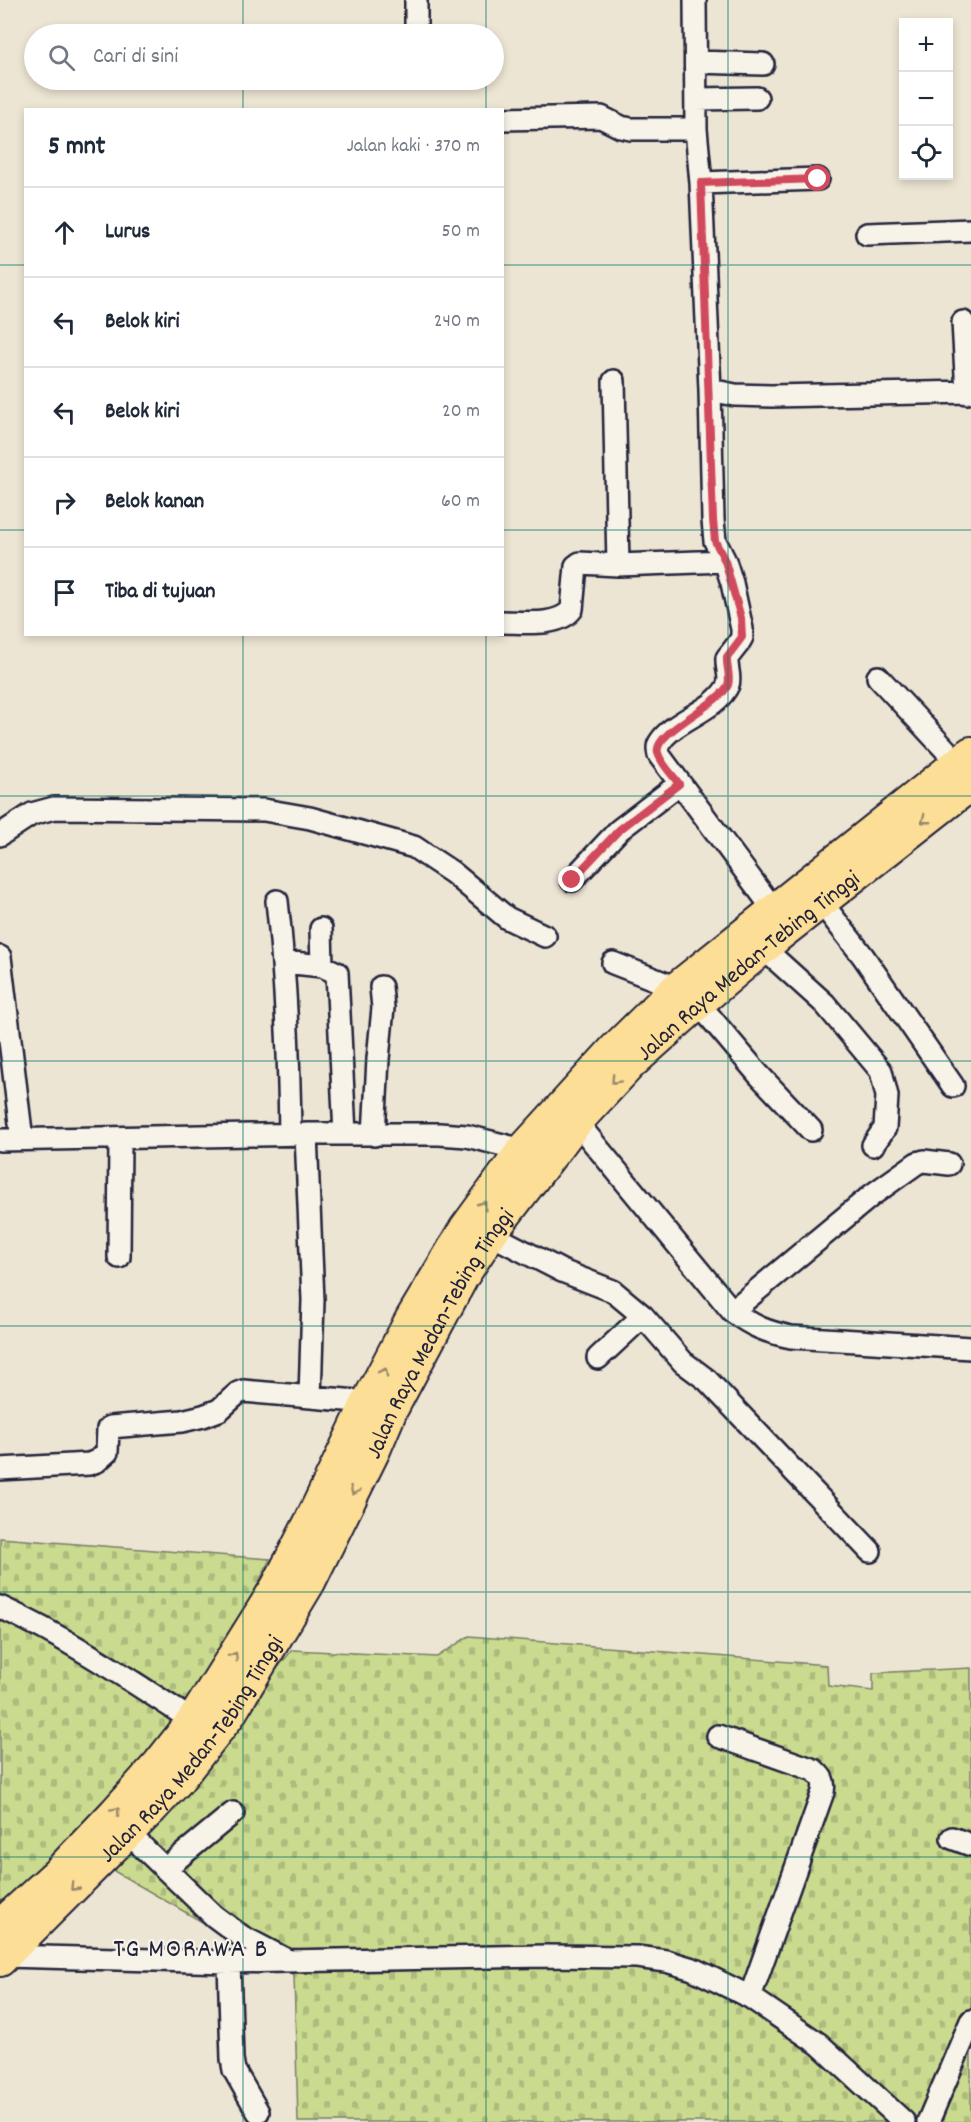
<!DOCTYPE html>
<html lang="id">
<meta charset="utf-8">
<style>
body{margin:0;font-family:Dekko,sans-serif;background:#f2f2f3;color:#1f2937}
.controls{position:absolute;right:18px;top:18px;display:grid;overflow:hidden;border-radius:0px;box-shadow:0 3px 9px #0003}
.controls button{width:54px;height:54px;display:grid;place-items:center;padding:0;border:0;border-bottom:2px solid #e0e1e3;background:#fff;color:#1f2937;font:30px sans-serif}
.stop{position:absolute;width:18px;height:18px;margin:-14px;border:4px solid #d1495b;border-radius:50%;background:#fff}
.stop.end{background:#d1495b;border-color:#fff;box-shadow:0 2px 6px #0008}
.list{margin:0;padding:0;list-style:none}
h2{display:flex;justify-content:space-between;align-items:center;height:78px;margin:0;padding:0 24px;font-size:26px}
h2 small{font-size:20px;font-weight:400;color:#747a83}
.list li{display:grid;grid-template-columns:39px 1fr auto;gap:18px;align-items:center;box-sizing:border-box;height:90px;padding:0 24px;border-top:2px solid #e0e1e3}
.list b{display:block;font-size:22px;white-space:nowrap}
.list em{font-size:20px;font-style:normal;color:#747a83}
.icon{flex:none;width:33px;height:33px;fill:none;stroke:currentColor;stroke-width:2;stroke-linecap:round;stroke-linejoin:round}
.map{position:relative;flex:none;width:971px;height:2122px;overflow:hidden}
.search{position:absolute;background:#fff;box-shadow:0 3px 9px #0003;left:24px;top:24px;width:480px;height:66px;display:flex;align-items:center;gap:15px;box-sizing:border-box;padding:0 21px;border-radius:33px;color:#747a83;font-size:22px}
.panel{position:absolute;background:#fff;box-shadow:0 3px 9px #0003;left:24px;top:108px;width:480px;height:528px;border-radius:0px}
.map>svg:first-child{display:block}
</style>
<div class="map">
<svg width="971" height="2122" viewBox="0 0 971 2122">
<defs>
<pattern id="cemetery-stones" width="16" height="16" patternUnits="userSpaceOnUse" patternTransform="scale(1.5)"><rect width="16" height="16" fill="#cadb8f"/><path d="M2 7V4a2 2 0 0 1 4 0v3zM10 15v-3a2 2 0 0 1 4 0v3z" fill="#adbc7c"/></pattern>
</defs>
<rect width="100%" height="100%" fill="#ede5d3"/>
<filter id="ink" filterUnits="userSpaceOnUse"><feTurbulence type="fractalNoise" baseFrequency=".0167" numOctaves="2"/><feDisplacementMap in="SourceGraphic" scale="12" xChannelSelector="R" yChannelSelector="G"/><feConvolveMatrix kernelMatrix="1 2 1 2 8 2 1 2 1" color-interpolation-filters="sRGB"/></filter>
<g filter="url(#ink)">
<path fill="url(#cemetery-stones)" stroke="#767e65" stroke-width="1.5" d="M0 1538 270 1559 225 1652 172 1731 39 1873 0 1909Z
M469 1636 827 1665 828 1686 873 1691V1673L971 1668V2122H298L294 1975 114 1871 292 1650 437 1657Z"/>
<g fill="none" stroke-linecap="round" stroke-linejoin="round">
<defs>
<path id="minor" d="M416 0V34
M695 0 696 129 701 183 710 390 713 520 715 541 725 561 732 583 742 629V637L738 644 727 658C726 667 731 677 728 685 716 711 675 719 660 742 657 746 658 750 659 755L774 910
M696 62 763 64
M697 99 757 98
M502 119 601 117 621 127 631 129H696
M701 183 818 179
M867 234 971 230
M963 322 967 393
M614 381 618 565
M710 390 735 395 771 396 971 392
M502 622C523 622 559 627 572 609L576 566 580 563 618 565 725 561
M878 677 958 763
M0 835 32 814 54 808 264 810 310 818 414 847 453 873 507 918 545 936
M572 880 619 830 679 784
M277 901C286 979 289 1056 290 1134
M821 902 863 956 953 1086
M321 929 322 966
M763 948 825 1004 881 1071 887 1096 885 1128 873 1145
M0 957 22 1140
M284 962 322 966 337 973 345 1134
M613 963 677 988
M698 1003 759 1075 811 1130
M569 1113 732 1311C752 1326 766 1332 791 1337L971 1348
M306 1134 313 1300 310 1397
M374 1135 378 1059 383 1008 381 987
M0 1140 306 1134H439L467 1136 523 1150
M490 1234 562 1271 613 1291 643 1316 683 1362 707 1380 870 1551
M119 1257 120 1139
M732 1311 872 1195 917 1163 924 1161 949 1164
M598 1358 643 1316
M0 1469 89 1464 97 1461 107 1452 108 1429 110 1427 182 1421 203 1416 219 1410 238 1393 243 1391 368 1402
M0 1607C68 1638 130 1680 193 1721
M718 1736 814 1770C822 1777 825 1781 823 1792L750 1997
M128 1833 214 1916 241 1936 285 1959
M952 1838 971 1845
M165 1869 233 1813
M5 1956 229 1962 546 1956 637 1957 666 1961 693 1969 750 1997 819 2044 904 2122
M229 1962 232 2059 234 2070 258 2112
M928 2122 971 2021"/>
<g id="highway">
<path d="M0 1926 58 1873 114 1814 159 1764 193 1721 277 1587 311 1521 368 1402 411 1320 466 1228 523 1150 615 1049 677 988 971 753"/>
<path id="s1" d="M0 1960 150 1810 177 1781 229 1715 309 1582 374 1450 391 1410 462 1277 490 1234 577 1121 630 1064 698 1003 776 937 971 784"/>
</g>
</defs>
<use href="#minor" stroke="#22223b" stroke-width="26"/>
<use href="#highway" stroke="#22223b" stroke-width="36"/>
<use href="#minor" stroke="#f7f3e8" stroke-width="21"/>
<use href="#highway" stroke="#fdde96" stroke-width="32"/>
</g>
<defs><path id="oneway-chevron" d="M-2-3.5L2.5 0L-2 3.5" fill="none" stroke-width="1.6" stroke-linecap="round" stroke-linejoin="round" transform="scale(1.5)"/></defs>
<g stroke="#9a896d">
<use href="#oneway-chevron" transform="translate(925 820) rotate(142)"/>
<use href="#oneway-chevron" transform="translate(615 1080) rotate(133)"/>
<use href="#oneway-chevron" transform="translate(483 1205) rotate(-53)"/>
<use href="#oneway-chevron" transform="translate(384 1372) rotate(-62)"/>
<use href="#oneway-chevron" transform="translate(354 1491) rotate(116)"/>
<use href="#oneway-chevron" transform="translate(234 1656) rotate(-58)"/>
<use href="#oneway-chevron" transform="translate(116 1811) rotate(-47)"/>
<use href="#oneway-chevron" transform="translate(74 1887) rotate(134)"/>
</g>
</g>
<g fill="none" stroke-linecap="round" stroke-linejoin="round" filter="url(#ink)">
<path stroke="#d1495b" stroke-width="8" d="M572 880 619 830 679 784C673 775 661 764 658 753 652 733 719 705 728 685 731 676 726 666 727 657L742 637 741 618 725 561 715 541 713 520 701 183 818 179"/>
</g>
<path fill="none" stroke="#0f766e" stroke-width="1.5" stroke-opacity="0.55" d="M243 0V34M486 0V34M728 0V2122M243 80V110M486 80V110M0 265H26M502 265H971M0 530H26M502 530H971M243 634V2122M486 634V2122M0 796H971M0 1061H971M0 1326H971M0 1592H971M0 1857H971"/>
<g text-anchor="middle" stroke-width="4.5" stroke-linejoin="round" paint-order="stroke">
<g font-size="24" fill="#22223b" stroke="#f7f3e8">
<text dy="8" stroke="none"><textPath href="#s1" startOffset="1258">Jalan Raya Medan-Tebing Tinggi</textPath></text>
<text dy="8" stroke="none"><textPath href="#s1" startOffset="772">Jalan Raya Medan-Tebing Tinggi</textPath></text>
<text dy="8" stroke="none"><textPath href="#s1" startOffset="286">Jalan Raya Medan-Tebing Tinggi</textPath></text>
</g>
<g font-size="27" letter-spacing="1.5" fill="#22223b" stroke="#f7f3e8">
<text x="191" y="1956">TG MORAWA B</text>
</g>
</g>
</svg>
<div class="controls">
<button>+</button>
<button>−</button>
<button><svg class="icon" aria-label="locate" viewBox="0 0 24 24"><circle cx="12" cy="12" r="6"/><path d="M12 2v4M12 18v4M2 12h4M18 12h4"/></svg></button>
</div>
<div class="stop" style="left:818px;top:179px"></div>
<div class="stop end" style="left:572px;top:880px"></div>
<div class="search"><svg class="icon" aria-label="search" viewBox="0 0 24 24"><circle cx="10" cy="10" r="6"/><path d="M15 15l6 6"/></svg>Cari di sini</div>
<section class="panel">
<h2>5 mnt<small>Jalan kaki · 370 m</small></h2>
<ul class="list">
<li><svg class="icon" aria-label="ahead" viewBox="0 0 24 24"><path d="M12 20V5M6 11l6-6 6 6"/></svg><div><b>Lurus</b></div><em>50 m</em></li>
<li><svg class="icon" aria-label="left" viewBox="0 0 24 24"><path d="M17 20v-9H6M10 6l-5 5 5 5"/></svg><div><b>Belok kiri</b></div><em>240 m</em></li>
<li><svg class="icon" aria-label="left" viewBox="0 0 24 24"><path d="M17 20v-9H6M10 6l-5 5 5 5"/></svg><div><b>Belok kiri</b></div><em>20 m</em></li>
<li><svg class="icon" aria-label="right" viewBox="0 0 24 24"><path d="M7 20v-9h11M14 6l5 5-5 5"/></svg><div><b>Belok kanan</b></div><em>60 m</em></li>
<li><svg class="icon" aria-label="arrive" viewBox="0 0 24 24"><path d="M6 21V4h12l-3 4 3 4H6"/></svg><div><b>Tiba di tujuan</b></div></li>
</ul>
</section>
</div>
